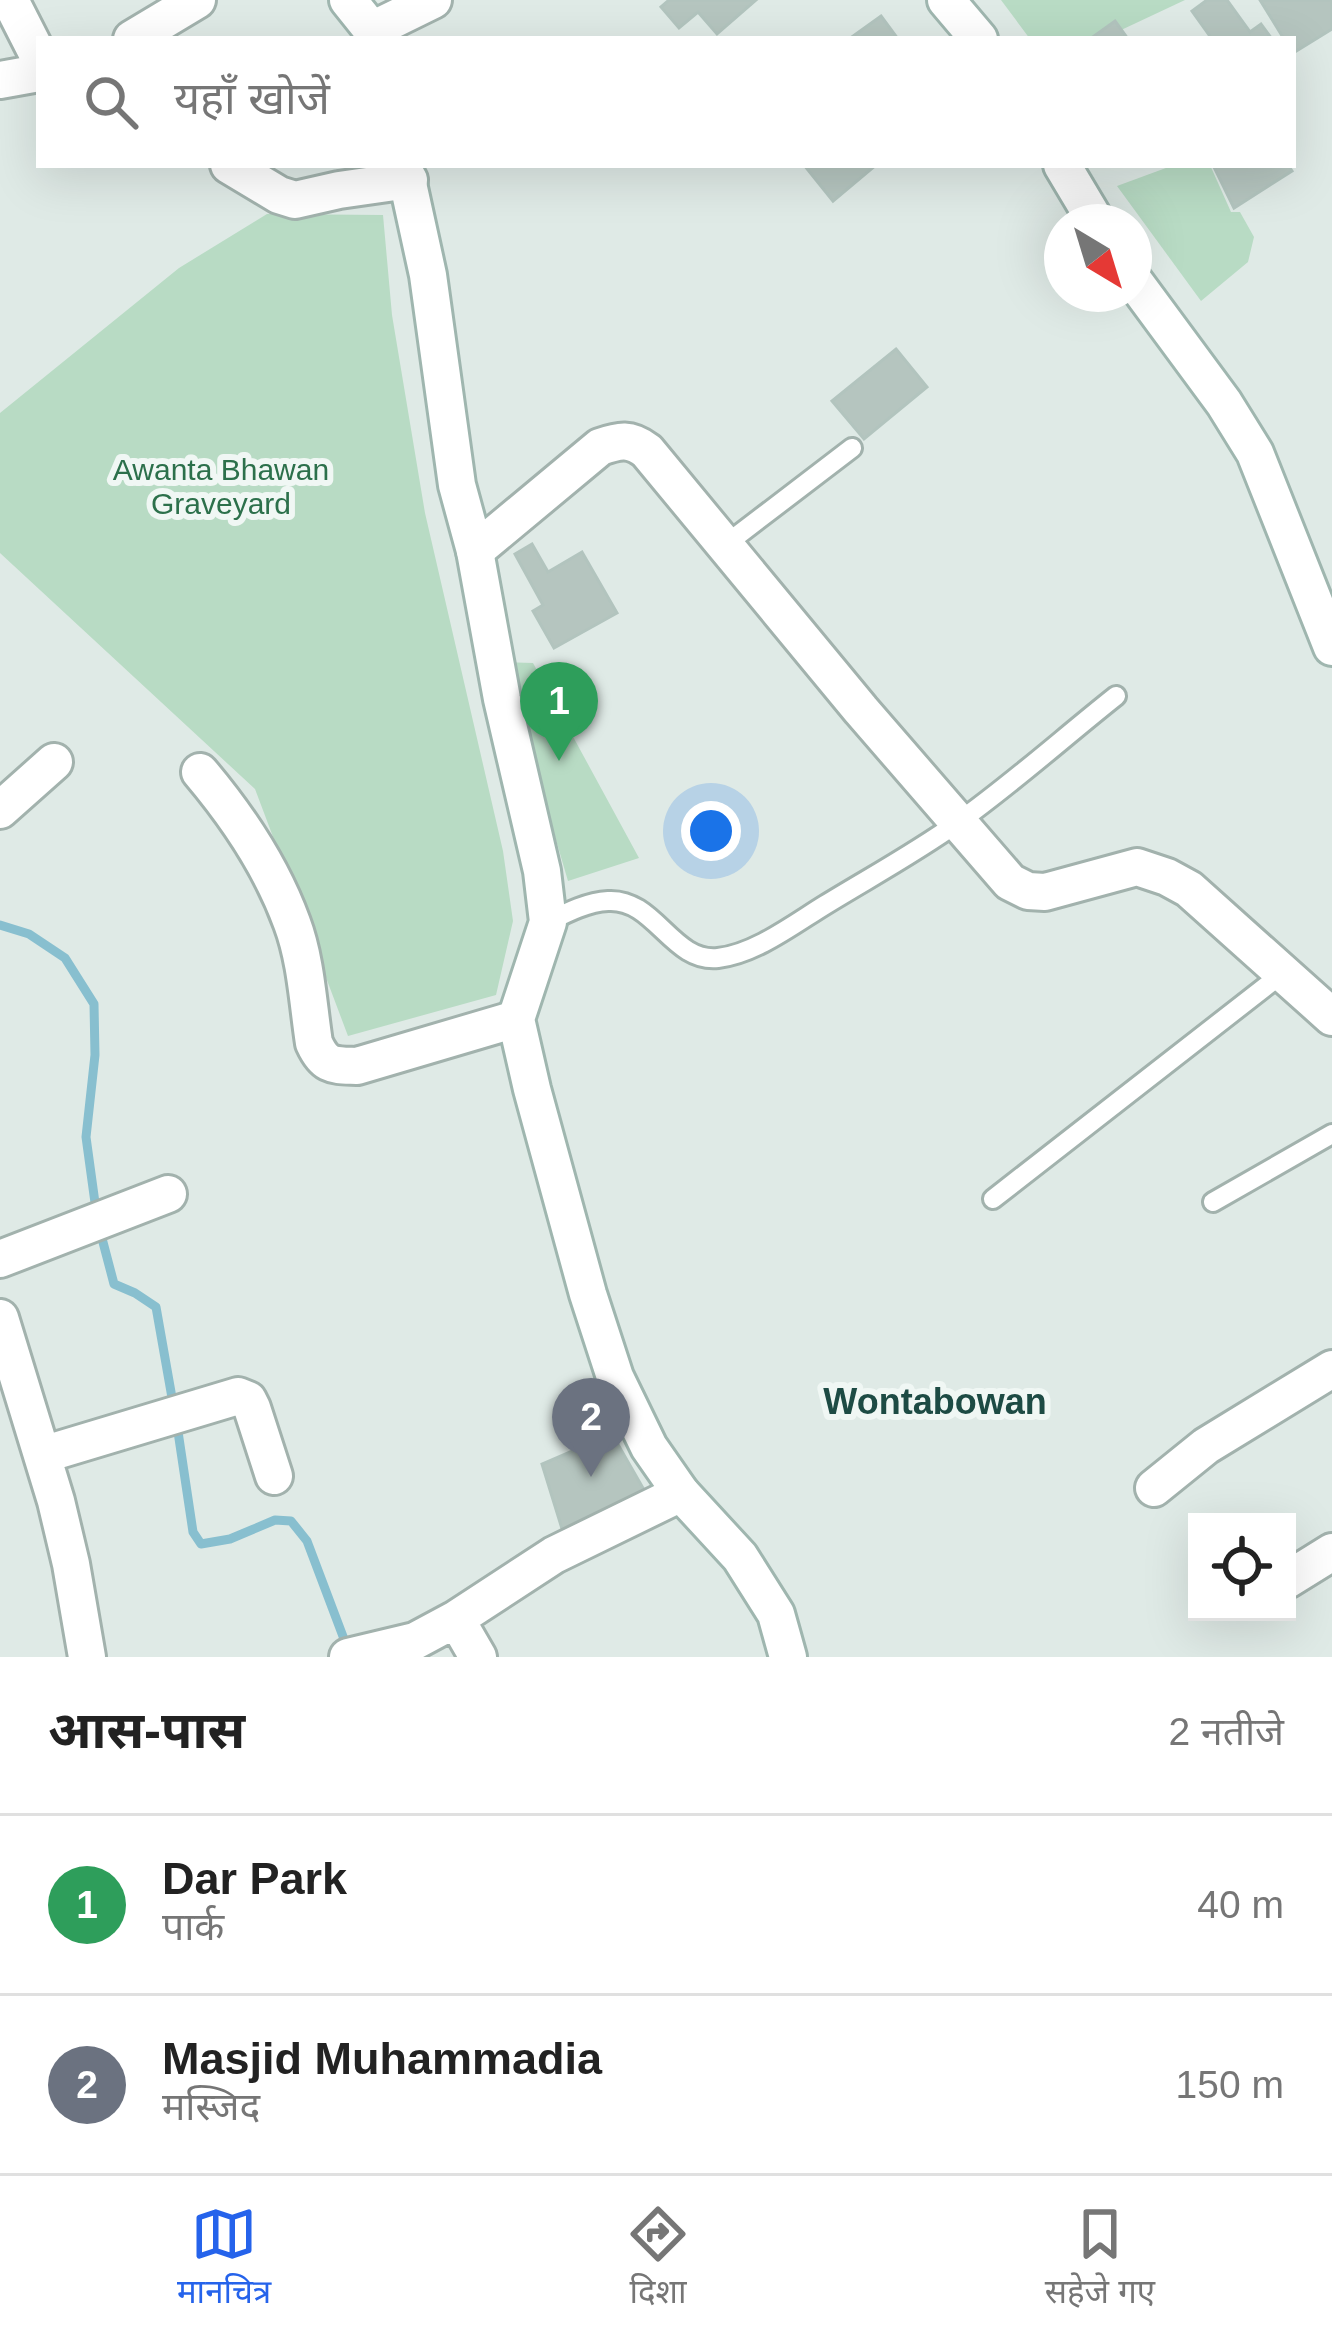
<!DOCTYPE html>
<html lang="hi">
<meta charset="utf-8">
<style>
body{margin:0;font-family:Arial,"Noto Sans Devanagari",sans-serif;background:#f6f6f6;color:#222}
.controls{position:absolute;right:36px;bottom:36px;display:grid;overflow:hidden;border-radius:0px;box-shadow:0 12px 48px #0002}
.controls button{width:108px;height:108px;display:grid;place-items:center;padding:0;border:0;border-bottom:3px solid #e0e0e0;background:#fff;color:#222;font:60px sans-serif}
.compass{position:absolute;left:1044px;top:204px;width:108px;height:108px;border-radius:50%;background:#fff;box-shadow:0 12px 48px #0002;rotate:142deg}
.you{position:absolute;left:711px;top:831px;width:42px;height:42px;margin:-30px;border:9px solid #fff;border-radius:50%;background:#1a73e8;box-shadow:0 0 0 18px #1a73e833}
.badge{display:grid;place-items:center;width:78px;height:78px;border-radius:50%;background:#2563eb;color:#fff;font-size:39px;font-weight:700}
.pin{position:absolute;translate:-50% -99px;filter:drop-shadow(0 3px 6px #0008)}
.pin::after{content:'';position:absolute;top:63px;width:42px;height:36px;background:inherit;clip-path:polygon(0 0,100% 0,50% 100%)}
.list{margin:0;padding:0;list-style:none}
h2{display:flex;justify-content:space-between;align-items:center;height:156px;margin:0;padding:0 48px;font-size:51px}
h2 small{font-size:39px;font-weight:400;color:#767676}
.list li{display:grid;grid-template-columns:78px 1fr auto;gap:36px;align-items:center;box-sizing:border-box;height:180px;padding:0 48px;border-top:3px solid #e0e0e0}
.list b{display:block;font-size:45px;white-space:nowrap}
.list p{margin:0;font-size:39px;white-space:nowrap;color:#767676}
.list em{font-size:39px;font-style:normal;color:#767676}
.icon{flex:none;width:66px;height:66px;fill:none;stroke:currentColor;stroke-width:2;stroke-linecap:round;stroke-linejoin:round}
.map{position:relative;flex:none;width:1332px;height:1657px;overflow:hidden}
.search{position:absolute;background:#fff;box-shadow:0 12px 48px #0002;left:36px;right:36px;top:36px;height:132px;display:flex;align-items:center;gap:30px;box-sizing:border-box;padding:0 42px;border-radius:0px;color:#767676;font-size:45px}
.sheet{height:516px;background:#fff}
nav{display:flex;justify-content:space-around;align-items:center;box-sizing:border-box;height:168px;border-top:3px solid #e0e0e0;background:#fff;font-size:33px;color:#767676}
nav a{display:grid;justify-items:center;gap:6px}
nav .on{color:#2563eb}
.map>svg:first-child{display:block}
</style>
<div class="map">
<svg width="1332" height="1657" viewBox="0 0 1332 1657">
<rect width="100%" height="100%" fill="#dfeae6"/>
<path fill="#b8dbc4" d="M1001 0H1185L1102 39H1030Z
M1174 165H1210L1231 212H1240L1254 237 1248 262 1201 301 1117 186Z
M267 214 383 215 392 315 425 513 503 851 513 921 496 995 348 1036 255 789 0 553V413L179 268Z
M504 662 533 663 639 858 568 881Z"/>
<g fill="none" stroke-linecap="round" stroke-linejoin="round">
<path stroke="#88bfcf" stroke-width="9" d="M0 925 29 934 65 958 94 1004 95 1055 86 1137 96 1210
M99 1227 114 1284 135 1293 156 1307 174 1409
M177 1425 193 1532 201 1544 230 1539 275 1520 291 1521 307 1541 347 1647"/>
</g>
<path fill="#b5c5bf" stroke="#b2c4be" stroke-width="3" d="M669 0H756L717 34 698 12 679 28 661 7Z
M1207 0H1227L1250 32 1261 24 1272 39H1212L1192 11Z
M1260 0H1332V29L1293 53V39H1284Z
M881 16 898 39H849Z
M1115 21 1128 39H1090Z
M804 165H876L833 201Z
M1213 165H1288L1292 171 1234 208Z
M896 349 927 387 864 439 832 401Z
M532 544 548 572 582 552 617 613 554 648 533 611 543 605 515 554Z
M612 1434 644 1490 563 1532 542 1464Z"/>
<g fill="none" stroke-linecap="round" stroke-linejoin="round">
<defs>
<path id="lane" d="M725 545 852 448
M548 922C566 913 587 902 608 901 655 898 672 963 718 958 755 954 794 924 825 905 869 878 915 853 957 823 1012 784 1063 738 1116 696
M993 1199 1283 973
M1213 1202 1332 1134"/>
<path id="street" d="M10 0 39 57
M372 30 433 0
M132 39 197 0
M0 80 39 73
M229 165 279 195 295 200 339 190 409 180
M475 551 600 447C620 440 630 438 647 451L861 710 1010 882 1028 891 1045 892 1137 867 1167 877 1189 889 1332 1017
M200 772C238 817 272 868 292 923 306 960 308 1004 314 1043 325 1067 333 1065 357 1066L516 1019
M0 810 54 762
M0 1259 168 1194
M0 1318 56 1501 71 1564 87 1657
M42 1455 238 1396 248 1400 252 1408 274 1476
M1154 1488 1206 1446 1332 1369
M1287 1580 1332 1552
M456 1619 478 1657
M348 1657 415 1641 456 1619 554 1555 681 1493"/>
<path id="secondary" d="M348 0 372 30 374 39
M946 0 979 39
M404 165 428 275 457 485 475 551 502 699 542 871 548 922 516 1019 532 1089 588 1294 615 1377 649 1447 681 1493 740 1557 776 1614 788 1657
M1062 165 1096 222
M1134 281 1224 403 1255 453 1332 647"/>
</defs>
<use href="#lane" stroke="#a2b2ad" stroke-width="24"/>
<use href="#street" stroke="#a2b2ad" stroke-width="42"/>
<use href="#secondary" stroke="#9fb6af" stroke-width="42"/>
<use href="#lane" stroke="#fff" stroke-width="18"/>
<use href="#street" stroke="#fff" stroke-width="36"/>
<use href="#secondary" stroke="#fff" stroke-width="36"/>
</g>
<g text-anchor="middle" stroke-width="12" stroke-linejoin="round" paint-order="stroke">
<g font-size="30" fill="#2c704b" stroke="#f0f7f4">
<text x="221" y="480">Awanta Bhawan<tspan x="221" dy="34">Graveyard</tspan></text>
</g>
<g font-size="36" font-weight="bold" fill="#1d4b44" stroke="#f0f7f4">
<text x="935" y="1414">Wontabowan</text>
</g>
</g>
</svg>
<div class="controls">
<button><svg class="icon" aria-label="locate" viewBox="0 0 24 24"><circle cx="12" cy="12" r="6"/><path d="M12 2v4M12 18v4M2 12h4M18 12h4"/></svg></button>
</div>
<svg class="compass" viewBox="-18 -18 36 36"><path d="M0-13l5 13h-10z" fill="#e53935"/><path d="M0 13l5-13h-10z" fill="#767676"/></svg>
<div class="you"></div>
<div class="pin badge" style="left:559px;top:761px;background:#2e9e5b">1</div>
<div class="pin badge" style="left:591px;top:1477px;background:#6b7280">2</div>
<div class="search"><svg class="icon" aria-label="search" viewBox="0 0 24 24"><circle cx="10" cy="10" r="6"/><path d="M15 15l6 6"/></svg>यहाँ खोजें</div>
</div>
<section class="sheet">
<h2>आस-पास<small>2 नतीजे</small></h2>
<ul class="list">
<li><span class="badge" style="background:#2e9e5b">1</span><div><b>Dar Park</b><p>पार्क</p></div><em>40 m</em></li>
<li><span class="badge" style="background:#6b7280">2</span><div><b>Masjid Muhammadia</b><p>मस्जिद</p></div><em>150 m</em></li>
</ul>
</section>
<nav>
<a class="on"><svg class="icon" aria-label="map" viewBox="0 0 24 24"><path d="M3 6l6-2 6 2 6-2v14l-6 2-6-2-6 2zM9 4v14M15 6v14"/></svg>मानचित्र</a>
<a><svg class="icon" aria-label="directions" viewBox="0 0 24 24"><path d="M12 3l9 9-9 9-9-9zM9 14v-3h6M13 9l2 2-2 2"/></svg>दिशा</a>
<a><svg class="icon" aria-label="saved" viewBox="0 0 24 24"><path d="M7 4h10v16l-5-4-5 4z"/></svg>सहेजे गए</a>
</nav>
